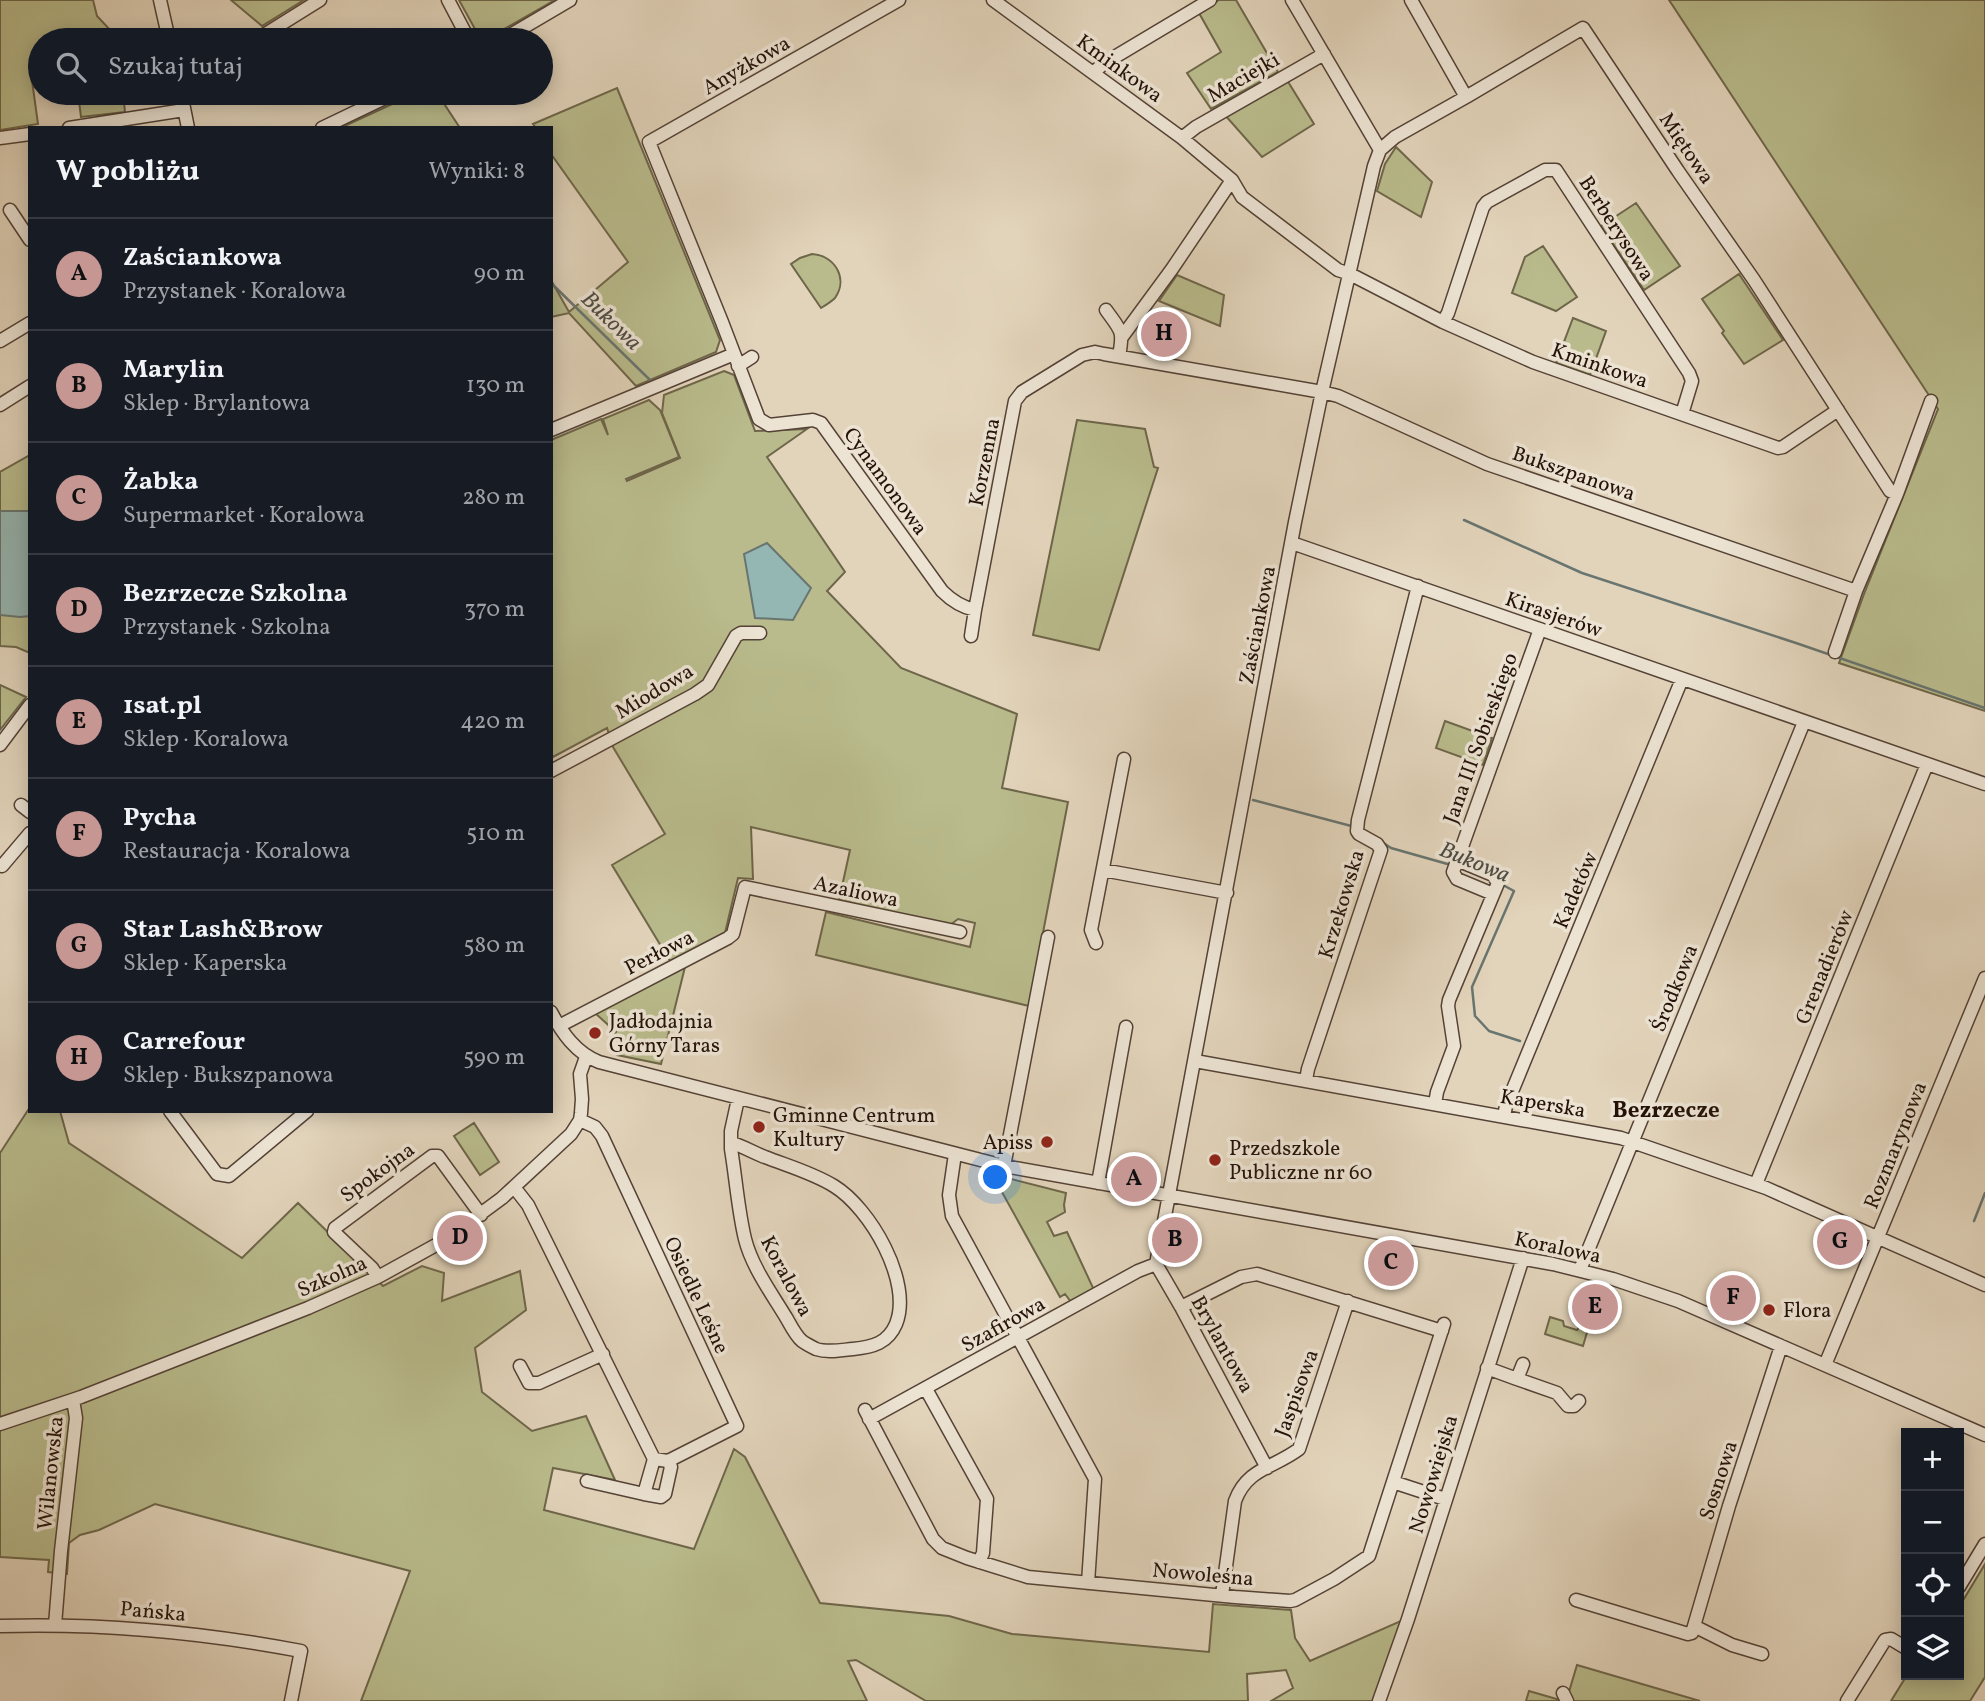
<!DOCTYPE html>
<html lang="pl">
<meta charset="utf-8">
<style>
body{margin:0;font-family:Vollkorn,serif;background:#20242c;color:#f1f3f6}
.controls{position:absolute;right:21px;bottom:21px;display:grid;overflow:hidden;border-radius:0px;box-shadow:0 4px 18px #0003}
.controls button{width:63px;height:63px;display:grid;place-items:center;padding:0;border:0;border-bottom:2px solid #363941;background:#171b24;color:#f1f3f6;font:35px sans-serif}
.you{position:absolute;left:996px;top:1178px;width:24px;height:24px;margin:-18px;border:5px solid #fff;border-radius:50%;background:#1a73e8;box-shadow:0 0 0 10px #1a73e833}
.badge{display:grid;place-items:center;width:46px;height:46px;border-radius:50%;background:#c59692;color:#111;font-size:23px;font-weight:700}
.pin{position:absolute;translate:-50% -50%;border:4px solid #fff;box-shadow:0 2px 7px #0006}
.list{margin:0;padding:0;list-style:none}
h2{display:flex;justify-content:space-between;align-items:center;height:91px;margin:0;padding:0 28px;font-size:30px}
h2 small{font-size:23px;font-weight:400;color:#9ea1a6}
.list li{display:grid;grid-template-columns:46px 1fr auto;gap:21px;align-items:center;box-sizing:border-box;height:112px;padding:0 28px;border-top:2px solid #363941}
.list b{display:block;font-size:26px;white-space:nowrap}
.list p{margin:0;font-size:23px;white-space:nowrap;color:#9ea1a6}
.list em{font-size:23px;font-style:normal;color:#9ea1a6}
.icon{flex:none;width:38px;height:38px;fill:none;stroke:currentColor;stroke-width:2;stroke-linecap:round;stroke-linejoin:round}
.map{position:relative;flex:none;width:1985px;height:1701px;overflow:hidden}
.search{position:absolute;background:#171b24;box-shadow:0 4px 18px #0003;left:28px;top:28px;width:525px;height:77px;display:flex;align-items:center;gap:18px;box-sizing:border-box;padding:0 24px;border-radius:38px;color:#9ea1a6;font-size:26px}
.panel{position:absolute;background:#171b24;box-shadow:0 4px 18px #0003;left:28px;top:126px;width:525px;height:987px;border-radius:0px}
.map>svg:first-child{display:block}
</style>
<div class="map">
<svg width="1985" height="1701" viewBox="0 0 1985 1701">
<rect width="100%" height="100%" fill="#e2d4bb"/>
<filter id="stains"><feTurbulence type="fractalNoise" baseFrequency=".00286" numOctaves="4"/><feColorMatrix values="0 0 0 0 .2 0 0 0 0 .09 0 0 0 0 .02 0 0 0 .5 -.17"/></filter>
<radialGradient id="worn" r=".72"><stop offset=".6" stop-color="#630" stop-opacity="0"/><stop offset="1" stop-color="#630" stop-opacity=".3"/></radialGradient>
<path fill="#b9bb8c" stroke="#6e664a" stroke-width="2" d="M0 0H93L97 16 113 33 115 40H40V64L30 66 38 124 0 130Z
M231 0H304L262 26Z
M459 0H555L485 40H481Z
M1219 0H1236L1278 72 1211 109 1187 73 1221 52 1199 13Z
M1669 0H1985V711L1839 663 1864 594 1938 409Z
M1287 80 1314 124 1262 157 1224 114Z
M617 88 720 340 716 352 636 386 569 313 551 317V280L569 312 628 262 551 154V128H536L533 124Z
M78 93H123L125 112 81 117Z
M416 93H437L460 128H340Z
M1396 147 1432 182 1421 217 1377 191 1385 164Z
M1636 203 1680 266 1644 290 1601 226Z
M1543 246 1577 297 1556 311 1512 293 1525 257Z
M812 254C834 255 849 278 835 298 831 302 826 305 821 308L791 264 800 258Z
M1739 274 1783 340 1744 364 1722 333 1724 331 1702 299Z
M1177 275 1224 295 1220 326 1159 301Z
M1573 318 1606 331 1590 375 1556 363Z
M724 371 734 375 755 431 807 429 767 457 845 572 827 591 901 668 1017 714 1002 788 1068 802 1029 1006 816 955 826 912 970 947 975 923 958 919 949 926 839 900 850 850 751 827 753 879 738 878 725 933 670 961 612 865 665 834 613 747 607 728 553 757 551 755V440L601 419 608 435 603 419 649 400 660 410 679 457 626 479 627 481 680 458 662 413 664 395Z
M1077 420 1145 429 1154 467 1158 468 1099 650 1033 635Z
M30 455V653L16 647 0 646V472Z
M0 685 26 697 0 730Z
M1445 721 1492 738 1483 765 1436 748Z
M685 967 661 1064 617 1055 609 1048 616 1032 595 1013Z
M30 1107V1111H60L69 1143 242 1258 298 1203 383 1286 422 1266 444 1273 442 1301 520 1271 526 1310 475 1348 482 1392 532 1431 586 1416 615 1480 553 1468 544 1510 694 1549 734 1449 745 1457 820 1603 949 1616 1012 1634 1209 1652 1213 1604 1291 1610 1295 1638 1310 1661 1403 1620 1374 1701H1271L1293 1688 1286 1670 1247 1674 1248 1701H926L856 1660 848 1661 867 1701H361L410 1571 155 1504 99 1530 80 1535 69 1543 67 1574 48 1572 49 1560 0 1557V1153Z
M474 1123 499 1162 480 1175 454 1136Z
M992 1174 1066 1193 1064 1205 1065 1212 1047 1222 1054 1236 1067 1232 1094 1290 1071 1302 1065 1294 1060 1297Z
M1550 1317 1563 1321 1564 1326 1577 1330 1580 1326 1588 1329 1583 1346 1545 1334Z
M1985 1564V1677L1970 1701H1891L1907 1675H1959V1607Z
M1577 1665 1700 1701H1526L1529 1691 1560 1700 1568 1695Z"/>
<path fill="#95b7b4" stroke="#687570" stroke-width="2" d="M0 511H30V616L20 617 0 615Z
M767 543 811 588 793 620 755 618 744 554Z"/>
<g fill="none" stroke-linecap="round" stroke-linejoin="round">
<path stroke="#687570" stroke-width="2.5" d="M551 283 650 380
M1464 520 1582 573 1796 643 1985 708
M1253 800 1355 827
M1382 842 1391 848 1451 865
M1458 867 1471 872
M1503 885 1514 891 1472 987 1475 1016 1489 1031 1520 1041
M1974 1221 1985 1193"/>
<defs>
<path id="minor" d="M160 0 169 40
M448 0 469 40
M899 0 649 142 722 322 759 419 769 425 813 420 821 423 942 591C952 601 961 607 975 610L1015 401 1022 392 1082 355 1095 352 1104 354 1322 392 1338 396 1487 464 1856 591 1897 494 1931 401
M993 0 1182 138 1232 180 1242 197 1338 270 1350 274 1443 322 1533 362 1778 448 1783 447 1838 410
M1292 0 1380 150
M1411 0 1466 97 1583 28 1678 171 1754 280 1890 491 1897 494
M259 38 320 0
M502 40 570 0
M1093 73 1103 64 1210 0
M181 93 188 128
M69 128 184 110
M322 128 395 93
M0 138 30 134
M1182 138 1196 127 1324 54
M10 210 30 240
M1106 310C1121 331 1124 330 1119 356
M1443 322 1448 313 1483 207 1487 202 1545 170H1556L1689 373 1692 381 1682 414
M1122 337 1172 269 1232 180
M0 341 30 323
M738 366 752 357
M0 405 30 386
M551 430 734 354
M1292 543 1985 784
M971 636 975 610
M1835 652 1856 591
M0 745 30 705
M551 771 695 694 708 685 736 636 741 633H760
M21 805 30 812
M2 866 30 833
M1103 870 1227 893
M1493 894 1457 879 1453 872 1540 629
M1096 943 1091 930 1124 759
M551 1012C562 1033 576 1053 599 1062L1004 1166 1553 1264 1613 1279 1678 1301 1985 1435
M559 1026 728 938 733 934 745 887 960 932
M1195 1061 1621 1138 1766 1188 1985 1285
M1306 1080 1308 1069 1381 850 1377 844 1359 834 1357 831 1358 820 1418 586
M1435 1104 1437 1092 1454 1046 1448 1006 1449 1000 1498 883 1493 875 1457 860
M170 1111 217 1174 229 1176 307 1111
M1504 1116 1506 1106 1682 679
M580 1120 595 1127 602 1136 737 1426 668 1461
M731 1143C739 1144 756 1154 765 1157 788 1166 813 1173 834 1186 870 1208 913 1282 896 1324 888 1343 873 1347 853 1349 841 1350 828 1353 816 1349 812 1347 806 1344 802 1341 796 1336 791 1326 787 1319 772 1294 752 1267 745 1239 738 1210 736 1179 731 1149V1131L738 1099
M955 1154 949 1195 952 1216 1095 1479 1088 1583
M1004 1166 1048 937
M1098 1183 1126 1027
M1756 1184 1927 764
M514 1187 528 1205 654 1459 644 1494 661 1497 665 1494 671 1467 668 1461 654 1459
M1580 1270 1804 722
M378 1277 372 1268 334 1232 335 1228 432 1156H438L481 1215
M1181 1307 1241 1277 1257 1274 1442 1331
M1825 1365 1985 978
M520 1366 529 1383H539L603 1354
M1487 1368 1517 1379 1523 1364
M1517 1379 1557 1393 1568 1406H1574L1579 1401
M926 1389 987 1499 983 1553 979 1562
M865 1410 933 1539 942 1548 967 1558 1028 1577 1235 1597 1290 1601 1295 1600 1334 1579 1369 1556 1444 1324
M869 1419 1138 1271 1156 1264
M0 1424 81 1397 308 1308 378 1277 445 1240 502 1198 571 1134 580 1120 581 1113 582 1099 580 1074 586 1057
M1267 1468 1181 1307 1156 1264 1295 522 1322 392 1374 166 1380 150 1395 137 1466 97
M587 1481 644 1494
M1393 1482 1445 1499
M1959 1587 1985 1544
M1222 1595 1235 1501C1247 1468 1274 1468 1299 1449L1348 1301
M1576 1600 1688 1634 1692 1633 1729 1506 1781 1346
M55 1625 61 1551 76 1418 73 1400
M0 1626C102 1623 201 1632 301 1651L291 1701
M1694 1626 1732 1645 1762 1654
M1563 1693 1567 1701
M1379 1701 1408 1619 1523 1258
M1847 1701 1885 1640 1891 1639 1906 1648"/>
</defs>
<use href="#minor" stroke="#544236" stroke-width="15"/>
<use href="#minor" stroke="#ece3d3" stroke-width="12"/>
</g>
<g fill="#8f2418" stroke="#ece3d3" stroke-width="2.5">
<circle cx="595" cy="1033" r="7"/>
<circle cx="759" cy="1127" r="7"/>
<circle cx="1047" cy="1142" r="7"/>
<circle cx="1215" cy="1160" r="7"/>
<circle cx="1769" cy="1310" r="7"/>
</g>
<g text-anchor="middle" stroke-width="7" stroke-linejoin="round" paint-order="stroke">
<g font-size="21" fill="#241209" stroke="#ece3d3">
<text transform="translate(746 65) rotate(-30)" y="7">Anyżkowa</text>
<text transform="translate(1120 68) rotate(36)" y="7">Kminkowa</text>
<text transform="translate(1243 77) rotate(-30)" y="7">Maciejki</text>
<text transform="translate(1687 148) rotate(56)" y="7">Miętowa</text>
<text transform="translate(1617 228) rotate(57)" y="7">Berberysowa</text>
<text transform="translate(1600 365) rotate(19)" y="7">Kminkowa</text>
<text transform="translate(984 462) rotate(-79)" y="7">Korzenna</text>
<text transform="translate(1574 473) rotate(19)" y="7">Bukszpanowa</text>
<text transform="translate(886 481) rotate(54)" y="7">Cynamonowa</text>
<text transform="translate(1554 614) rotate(19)" y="7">Kirasjerów</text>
<text transform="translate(1257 625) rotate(-79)" y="7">Zaściankowa</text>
<text transform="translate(654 691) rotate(-31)" y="7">Miodowa</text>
<text transform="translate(1480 738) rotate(-70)" y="7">Jana III Sobieskiego</text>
<text transform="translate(1575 890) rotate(-67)" y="7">Kadetów</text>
<text transform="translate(856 891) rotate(12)" y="7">Azaliowa</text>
<text transform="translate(1341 904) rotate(-73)" y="7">Krzekowska</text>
<text transform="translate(659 952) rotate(-27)" y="7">Perłowa</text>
<text transform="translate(1824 967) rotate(-68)" y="7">Grenadierów</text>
<text transform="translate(1674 988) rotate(-68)" y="7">Środkowa</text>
<text transform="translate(1543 1103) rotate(10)" y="7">Kaperska</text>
<text transform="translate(1895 1145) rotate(-68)" y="7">Rozmarynowa</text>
<text transform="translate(377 1172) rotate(-36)" y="7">Spokojna</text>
<text transform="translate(1558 1247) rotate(12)" y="7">Koralowa</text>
<text transform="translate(332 1276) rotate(-24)" y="7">Szkolna</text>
<text transform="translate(787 1276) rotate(62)" y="7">Koralowa</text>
<text transform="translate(697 1295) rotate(65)" y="7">Osiedle Leśne</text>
<text transform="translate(1003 1324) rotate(-29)" y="7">Szafirowa</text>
<text transform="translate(1223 1344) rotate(61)" y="7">Brylantowa</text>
<text transform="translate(1296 1393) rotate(-70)" y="7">Jaspisowa</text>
<text transform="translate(50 1473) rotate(-84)" y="7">Wilanowska</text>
<text transform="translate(1433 1474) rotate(-73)" y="7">Nowowiejska</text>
<text transform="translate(1718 1480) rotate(-72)" y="7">Sosnowa</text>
<text transform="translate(1203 1574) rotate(5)" y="7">Nowoleśna</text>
<text transform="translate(153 1611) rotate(5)" y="7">Pańska</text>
</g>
<g font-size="21" fill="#241209" stroke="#ece3d3" text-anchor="start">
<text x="609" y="1028">Jadłodajnia<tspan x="609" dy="24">Górny Taras</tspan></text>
<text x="773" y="1122">Gminne Centrum<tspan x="773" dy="24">Kultury</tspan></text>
<text x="1033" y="1149" text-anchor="end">Apiss</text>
<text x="1229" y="1155">Przedszkole<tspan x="1229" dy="24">Publiczne nr 60</tspan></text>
<text x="1783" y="1317">Flora</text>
</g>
<g font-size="23" font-style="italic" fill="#4c4c45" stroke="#ece3d3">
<text transform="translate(612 320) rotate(44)" y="8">Bukowa</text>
<text transform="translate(1475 861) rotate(22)" y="8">Bukowa</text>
</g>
<g font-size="23" font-weight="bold" fill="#241209" stroke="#ece3d3">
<text x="1666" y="1117">Bezrzecze</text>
</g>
</g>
<rect width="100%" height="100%" filter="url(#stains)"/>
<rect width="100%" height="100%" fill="url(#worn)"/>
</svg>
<div class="controls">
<button>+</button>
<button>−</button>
<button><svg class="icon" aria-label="locate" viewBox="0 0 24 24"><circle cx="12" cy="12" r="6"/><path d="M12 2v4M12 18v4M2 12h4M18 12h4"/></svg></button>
<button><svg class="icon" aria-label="layers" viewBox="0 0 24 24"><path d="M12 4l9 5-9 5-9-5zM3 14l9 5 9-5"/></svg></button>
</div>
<div class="you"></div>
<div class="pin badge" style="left:1134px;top:1179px">A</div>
<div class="pin badge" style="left:1175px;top:1240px">B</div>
<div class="pin badge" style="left:1391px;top:1263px">C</div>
<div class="pin badge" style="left:460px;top:1238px">D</div>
<div class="pin badge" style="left:1595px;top:1307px">E</div>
<div class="pin badge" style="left:1733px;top:1298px">F</div>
<div class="pin badge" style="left:1840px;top:1242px">G</div>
<div class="pin badge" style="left:1164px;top:334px">H</div>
<div class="search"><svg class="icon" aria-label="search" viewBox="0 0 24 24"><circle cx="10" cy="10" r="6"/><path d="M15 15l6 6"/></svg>Szukaj tutaj</div>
<section class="panel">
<h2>W pobliżu<small>Wyniki: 8</small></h2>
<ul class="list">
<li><span class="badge">A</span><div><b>Zaściankowa</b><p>Przystanek · Koralowa</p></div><em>90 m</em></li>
<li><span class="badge">B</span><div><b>Marylin</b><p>Sklep · Brylantowa</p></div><em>130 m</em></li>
<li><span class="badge">C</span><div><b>Żabka</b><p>Supermarket · Koralowa</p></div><em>280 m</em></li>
<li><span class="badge">D</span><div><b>Bezrzecze Szkolna</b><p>Przystanek · Szkolna</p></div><em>370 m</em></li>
<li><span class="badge">E</span><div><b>1sat.pl</b><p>Sklep · Koralowa</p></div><em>420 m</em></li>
<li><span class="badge">F</span><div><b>Pycha</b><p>Restauracja · Koralowa</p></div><em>510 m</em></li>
<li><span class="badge">G</span><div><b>Star Lash&amp;Brow</b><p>Sklep · Kaperska</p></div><em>580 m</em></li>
<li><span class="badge">H</span><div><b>Carrefour</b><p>Sklep · Bukszpanowa</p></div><em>590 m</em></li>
</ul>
</section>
</div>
